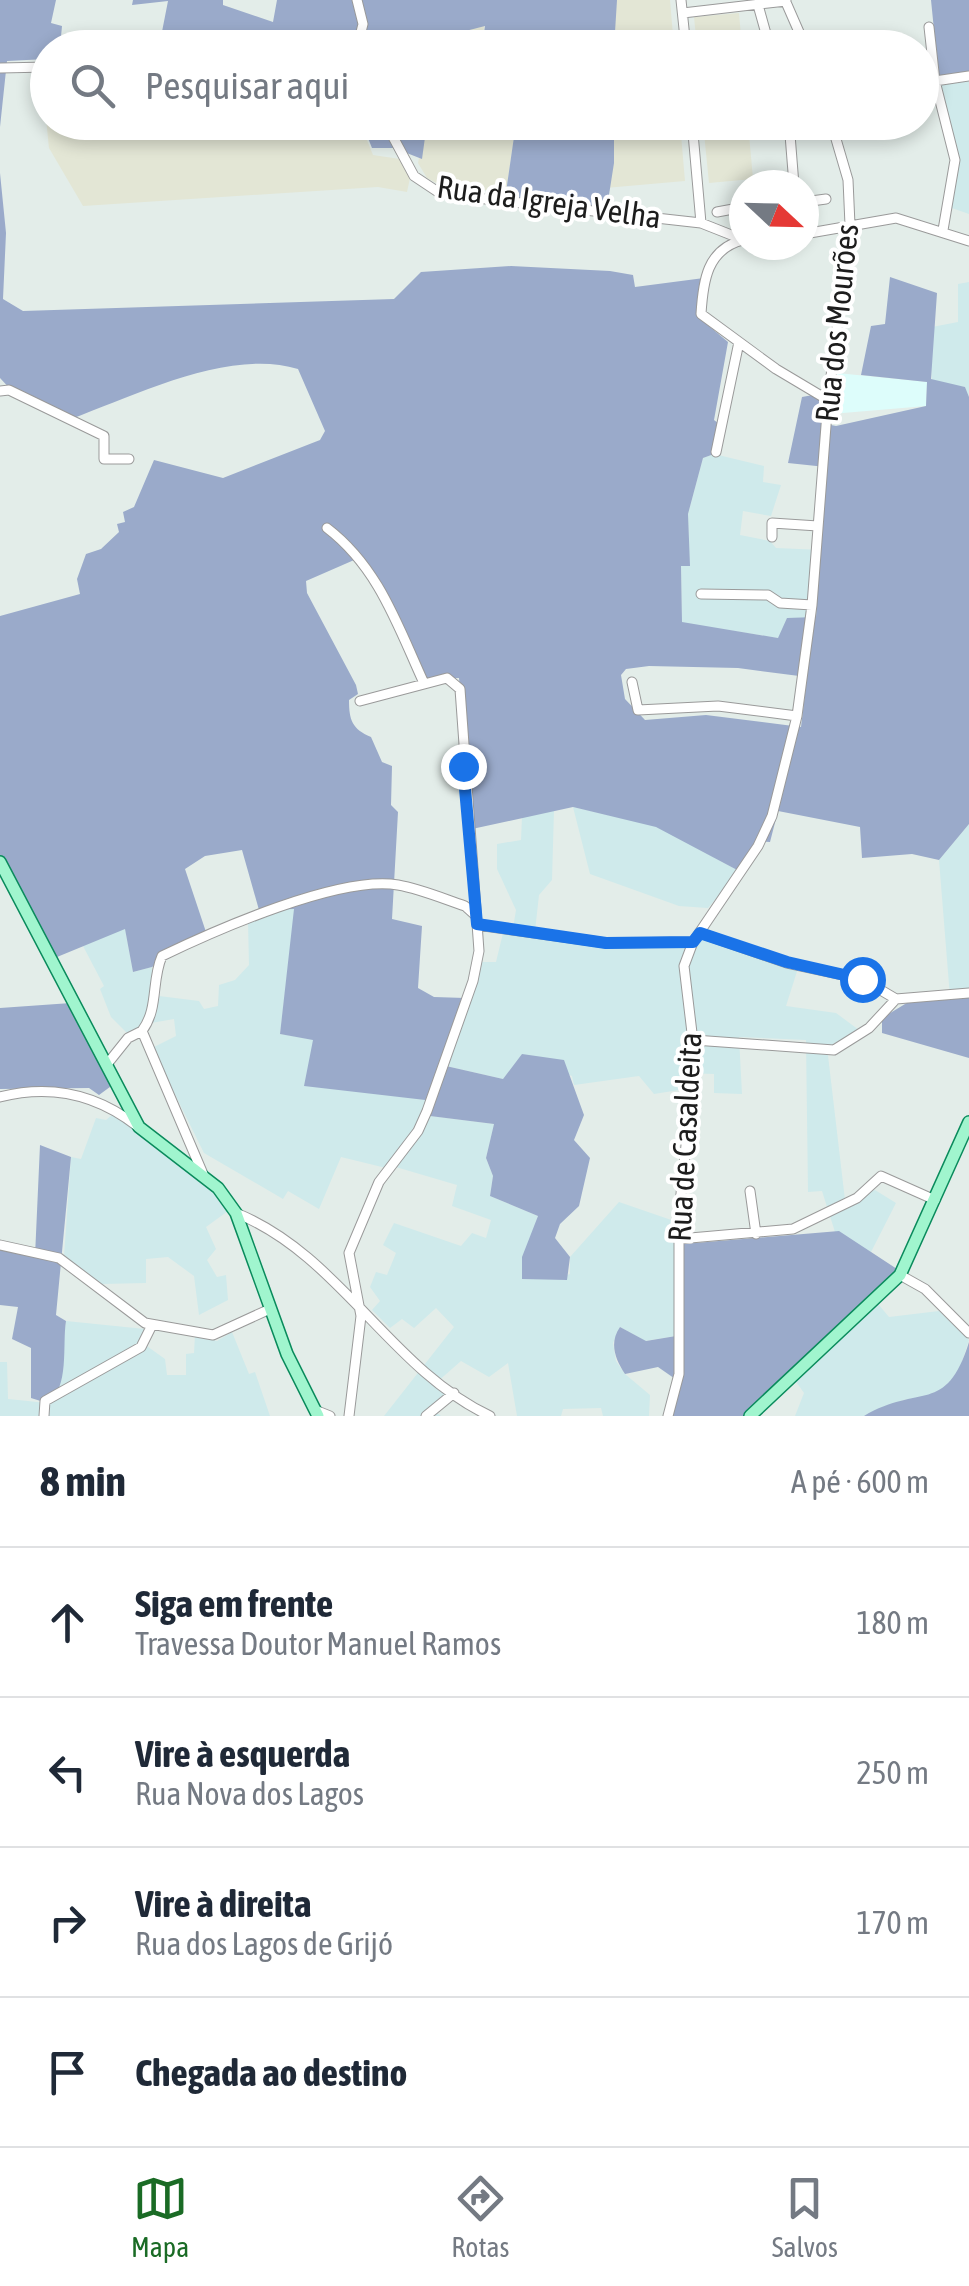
<!DOCTYPE html>
<html lang="pt">
<meta charset="utf-8">
<style>
body{margin:0;font-family:"Asap Condensed",sans-serif;background:#f2f2f3;color:#1f2937}
.compass{position:absolute;left:729px;top:170px;width:90px;height:90px;border-radius:50%;background:#fff;box-shadow:0 5px 15px #0003;rotate:112deg}
.stop{position:absolute;width:30px;height:30px;margin:-22px;border:8px solid #1a73e8;border-radius:50%;background:#fff}
.stop.end{background:#1a73e8;border-color:#fff;box-shadow:0 2px 10px #0008}
.list{margin:0;padding:0;list-style:none}
h2{display:flex;justify-content:space-between;align-items:center;height:130px;margin:0;padding:0 40px;font-size:42px}
h2 small{font-size:32px;font-weight:400;color:#747a83}
.list li{display:grid;grid-template-columns:65px 1fr auto;gap:30px;align-items:center;box-sizing:border-box;height:150px;padding:0 40px;border-top:2px solid #e0e1e3}
.list b{display:block;font-size:38px;white-space:nowrap}
.list p{margin:0;font-size:32px;white-space:nowrap;color:#747a83}
.list em{font-size:32px;font-style:normal;color:#747a83}
.icon{flex:none;width:55px;height:55px;fill:none;stroke:currentColor;stroke-width:2;stroke-linecap:round;stroke-linejoin:round}
.map{position:relative;flex:none;width:969px;height:1416px;overflow:hidden}
.search{position:absolute;background:#fff;box-shadow:0 5px 15px #0003;left:30px;right:30px;top:30px;height:110px;display:flex;align-items:center;gap:25px;box-sizing:border-box;padding:0 35px;border-radius:55px;color:#747a83;font-size:38px}
.sheet{height:730px;background:#fff}
nav{display:flex;justify-content:space-around;align-items:center;box-sizing:border-box;height:140px;border-top:2px solid #e0e1e3;background:#fff;font-size:28px;color:#747a83}
nav a{display:grid;justify-items:center;gap:5px}
nav .on{color:#1a6b25}
.map>svg:first-child{display:block}
</style>
<div class="map">
<svg width="969" height="1416" viewBox="0 0 969 1416">
<rect width="100%" height="100%" fill="#e3ede9"/>
<path fill="#e3e6d5" d="M449 0H488L481 47 440 48Z
M611 0H670L674 47 609 48Z
M739 13 742 47H697L694 17Z
M41 70 47 71 48 122 360 123 373 155 400 159 410 178 407 192 378 187 83 206 49 148Z
M426 123H516L506 193 438 184 427 178 418 163Z
M607 123H680L685 181 605 188Z
M703 123H748L753 179 709 183Z"/>
<path fill="#ddfdfb" d="M837 373 927 382 926 406 831 414Z"/>
<path fill="#cfeaeb" d="M969 76V214L949 207 960 159 939 80Z
M969 282V397L965 387 932 382 930 353 932 327 958 322V284Z
M714 454 764 466 763 482 781 485 771 516 743 511 740 535 770 541 776 548 822 550 816 618 778 638 682 623 681 565 689 566 688 514 703 458Z
M573 807 656 826 739 871 708 908 679 906 590 874Z
M554 810 552 880 539 895 535 931 631 940 692 937 713 931 765 954 800 962 786 1006 836 1013 859 1030 827 1047 845 1200 875 1190 896 1203 871 1252 835 1232 822 1191 808 1192 806 1040 739 1037 742 1094 714 1093V1074L685 1073 679 1090 654 1094 639 1076 574 1085 572 1076 522 1055 503 1079 446 1066 465 998 474 993 482 962H496L503 933 512 934 516 910 497 869V844L521 840 522 817Z
M969 824V997H950L939 860Z
M286 907 295 909 280 1034 313 1039 435 1101 431 1116 494 1124 486 1158 493 1176 490 1196 538 1216 524 1262 528 1278 555 1279 570 1274V1257L619 1202 677 1222 682 1335 645 1341 620 1327 613 1343 616 1361 625 1374 650 1395 649 1416H603L601 1408 563 1409 561 1416H517L508 1363 489 1377 461 1361 436 1383 450 1394 433 1410 441 1416H384L454 1327 436 1308 414 1328 402 1319 390 1328 372 1310 380 1301 370 1287 376 1272 387 1275 396 1253 383 1245 394 1223 461 1246 472 1233 486 1238 491 1220 452 1206 457 1185 389 1165 386 1168 341 1157 319 1209 288 1191 283 1199 204 1153 152 1048 176 1036 174 1019 151 1023 129 1035 111 1017 100 989 104 986 83 946 125 928 133 972 152 967 151 995 199 1001 204 1009 218 1006 219 985 235 980 249 965 248 922Z
M113 1114 135 1126 213 1188 228 1211 206 1227 216 1249 207 1260 217 1277 226 1275 228 1300 199 1315 194 1276 168 1257 146 1259V1283L102 1284 64 1256 71 1157 81 1159 96 1118 106 1120Z
M874 1299 889 1317 939 1311 969 1340 956 1380 943 1393 904 1400 864 1416H795L804 1393 792 1376Z
M66 1321 145 1329 144 1344 165 1359 167 1375H186V1354L194 1353 195 1335 217 1341 232 1332 249 1374 255 1372 270 1416H0V1362H7L8 1399 47 1403 56 1397Z"/>
<path fill="#9aaaca" fill-rule="evenodd" d="M0 0H56L51 23 62 26 60 47 48 48 47 59 7 61 0 127Z
M133 0H223V5L273 22 277 0H617L614 48 482 47 485 26 442 37 440 47H159L168 1 132 5Z
M931 0H969V76L939 80Z
M362 123H427L422 159 394 148H372Z
M516 123H614V163L606 214 525 210 505 199Z
M0 173 6 233 3 299 23 311 394 299 421 272 511 266 610 271 633 275 635 287 704 278 697 316 728 342 714 420 718 423 714 454 703 458 688 514 690 566H681L682 622 778 638 787 618 816 617 826 467 788 463 802 397 813 395 824 404 831 425 836 426 926 406 927 382 861 375 871 326 885 324 890 277 937 293 931 379 965 387 969 397V824L939 860 912 854 862 858 860 827 778 811 770 842 757 841 739 871 656 827 573 807 472 829 459 678H424L361 557 306 581 307 593 356 685 358 694 349 700C349 720 352 729 371 737L382 762 392 766 391 805 398 812 392 919 422 926 418 988 434 997 465 998 446 1066 503 1079 522 1054 564 1060 584 1115 574 1140 590 1158 579 1206 560 1224 555 1238 570 1257 567 1280 522 1279V1257L538 1216 490 1196 493 1176 486 1158 494 1124 430 1116 434 1101 304 1086 313 1040 280 1034 294 909 259 910 242 850 205 856 185 869 206 932 152 967 133 972 125 929 57 957 4 859 0 860V616L80 594 77 579 86 554 101 549 119 532 117 524 125 522 123 512 134 507 154 460 223 478 320 440 325 431 298 369C230 348 136 395 71 419L14 393 0 378ZM649 666 738 668 807 677 801 727 706 715 645 720 625 699 621 675 626 669Z
M969 997V1058L882 1033V1018L910 1001Z
M71 1003 114 1084 99 1095 89 1088 0 1089V1008Z
M40 1145 71 1157 56 1315 66 1321C62 1345 70 1389 47 1403L31 1398V1348L12 1339 18 1307 0 1305V1249L35 1256Z
M839 1231 897 1269 885 1286 745 1416H671L681 1383 658 1367 625 1374C615 1359 609 1343 620 1327L646 1341 682 1335 683 1244Z
M969 1342V1416H864C919 1383 946 1416 969 1342Z"/>
<g fill="none" stroke-linecap="round" stroke-linejoin="round">
<defs>
<path id="minor" d="M681 0 686 48
M785 0 806 48
M758 5 770 48
M683 13 786 1
M929 27 935 81 955 160 943 230
M357 48 363 24 357 0
M0 68 48 67
M935 81 969 76
M385 122 414 176 441 194 701 223 744 240
M692 122 701 223
M789 122 794 185
M804 202 826 199
M717 212 744 207
M804 234 896 218 969 241
M743 240C707 249 703 281 701 314L776 369 828 400
M0 391 9 390 104 436V459H129
M716 452 739 342
M327 528C378 567 397 624 423 681
M772 537V523L818 526
M701 594 768 595 780 603 812 605
M632 682 638 710 718 706 797 716
M477 925 606 943 693 942
M700 933 787 963 862 979 896 999 969 993
M694 1040 834 1050 869 1028 896 999
M108 1063 128 1038 142 1031
M0 1097C51 1084 96 1094 137 1126
M203 1174 142 1031C159 1008 151 981 162 956 216 930 340 875 398 885 421 889 444 899 465 906L475 915
M750 1191 756 1234
M236 1213C340 1255 390 1369 490 1416
M679 1239 793 1229 857 1198 881 1176 935 1200
M0 1245 59 1258 145 1323 213 1335 270 1309
M900 1275 925 1289 969 1333
M315 1410 330 1416
M44 1416 45 1401 141 1347 152 1325
M349 1416 361 1316 349 1253 379 1182 418 1131 427 1111 473 981 479 951 460 689 447 678 360 701
M426 1416 454 1393
M668 1416 679 1374V1213L695 1058 684 966 693 942 758 846 772 816 797 716 812 605 828 400 850 225 848 180 831 122"/>
<path id="major" d="M0 862 139 1127 218 1188 236 1213 287 1354 318 1416
M750 1416 900 1275 969 1122"/>
</defs>
<use href="#minor" stroke="#9a9a9a" stroke-width="11"/>
<use href="#major" stroke="#0a8b5c" stroke-width="14"/>
<use href="#minor" stroke="#fff" stroke-width="9"/>
<use href="#major" stroke="#a0f5ce" stroke-width="11"/>
</g>
<g fill="none" stroke-linecap="round" stroke-linejoin="round">
<path stroke="#1a73e8" stroke-width="12" d="M463 766 477 924 606 943 693 942 700 933 787 962 862 979"/>
</g>
<g text-anchor="middle" stroke-width="8" stroke-linejoin="round" paint-order="stroke">
<g font-size="32" fill="#1d1d1d" stroke="#fff">
<text transform="translate(549 202) rotate(8)" y="11">Rua da Igreja Velha</text>
<text transform="translate(837 323) rotate(-84)" y="11">Rua dos Mourões</text>
<text transform="translate(685 1137) rotate(-87)" y="11">Rua de Casaldeita</text>
</g>
</g>
</svg>
<svg class="compass" viewBox="-18 -18 36 36"><path d="M0-13l5 13h-10z" fill="#e53935"/><path d="M0 13l5-13h-10z" fill="#747a83"/></svg>
<div class="stop" style="left:862px;top:979px"></div>
<div class="stop end" style="left:463px;top:766px"></div>
<div class="search"><svg class="icon" aria-label="search" viewBox="0 0 24 24"><circle cx="10" cy="10" r="6"/><path d="M15 15l6 6"/></svg>Pesquisar aqui</div>
</div>
<section class="sheet">
<h2>8 min<small>A pé · 600 m</small></h2>
<ul class="list">
<li><svg class="icon" aria-label="ahead" viewBox="0 0 24 24"><path d="M12 20V5M6 11l6-6 6 6"/></svg><div><b>Siga em frente</b><p>Travessa Doutor Manuel Ramos</p></div><em>180 m</em></li>
<li><svg class="icon" aria-label="left" viewBox="0 0 24 24"><path d="M17 20v-9H6M10 6l-5 5 5 5"/></svg><div><b>Vire à esquerda</b><p>Rua Nova dos Lagos</p></div><em>250 m</em></li>
<li><svg class="icon" aria-label="right" viewBox="0 0 24 24"><path d="M7 20v-9h11M14 6l5 5-5 5"/></svg><div><b>Vire à direita</b><p>Rua dos Lagos de Grijó</p></div><em>170 m</em></li>
<li><svg class="icon" aria-label="arrive" viewBox="0 0 24 24"><path d="M6 21V4h12l-3 4 3 4H6"/></svg><div><b>Chegada ao destino</b></div></li>
</ul>
</section>
<nav>
<a class="on"><svg class="icon" aria-label="map" viewBox="0 0 24 24"><path d="M3 6l6-2 6 2 6-2v14l-6 2-6-2-6 2zM9 4v14M15 6v14"/></svg>Mapa</a>
<a><svg class="icon" aria-label="directions" viewBox="0 0 24 24"><path d="M12 3l9 9-9 9-9-9zM9 14v-3h6M13 9l2 2-2 2"/></svg>Rotas</a>
<a><svg class="icon" aria-label="saved" viewBox="0 0 24 24"><path d="M7 4h10v16l-5-4-5 4z"/></svg>Salvos</a>
</nav>
